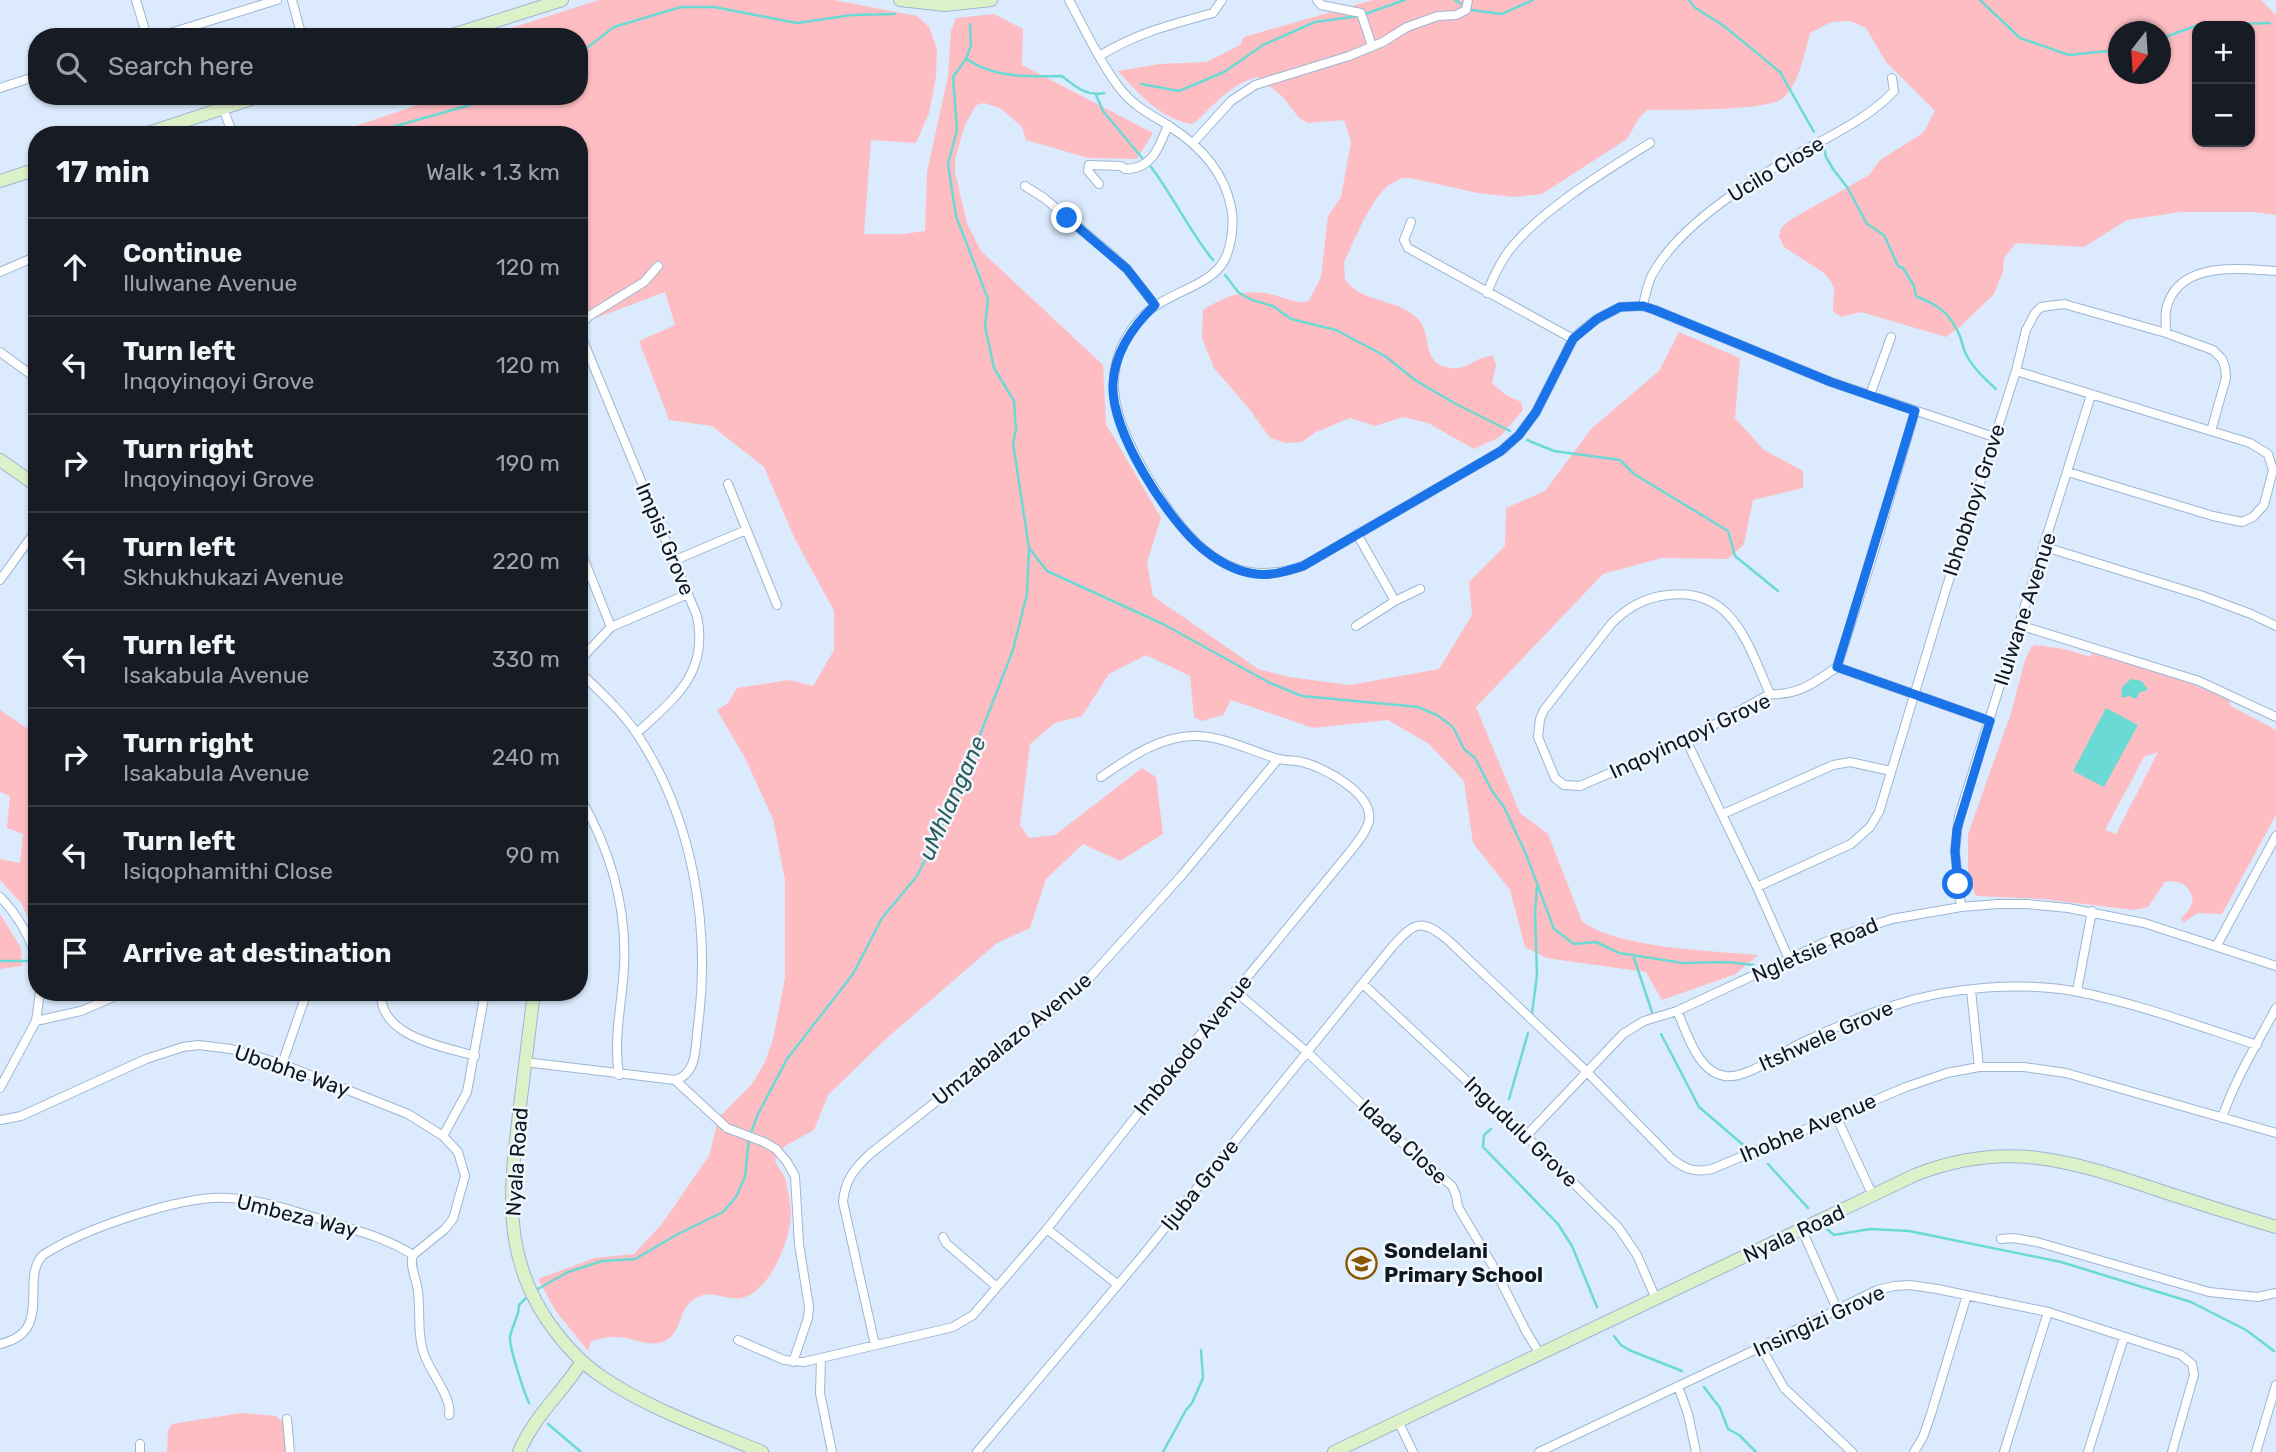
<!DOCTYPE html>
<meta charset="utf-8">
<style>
body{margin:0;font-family:Rubik,sans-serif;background:#20242c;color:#f1f3f6}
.controls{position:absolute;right:21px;top:21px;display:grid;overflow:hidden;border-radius:14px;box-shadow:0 2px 5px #0004}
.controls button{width:63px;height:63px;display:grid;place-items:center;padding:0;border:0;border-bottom:2px solid #363941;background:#171b24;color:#f1f3f6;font:35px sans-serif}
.compass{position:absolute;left:2108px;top:21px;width:63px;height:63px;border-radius:50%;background:#171b24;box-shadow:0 2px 5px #0004;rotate:197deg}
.stop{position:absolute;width:21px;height:21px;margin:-16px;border:5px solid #1a73e8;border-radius:50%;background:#fff}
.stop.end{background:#1a73e8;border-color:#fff;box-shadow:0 2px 7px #0008}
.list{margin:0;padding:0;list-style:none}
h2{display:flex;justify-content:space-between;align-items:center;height:91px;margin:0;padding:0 28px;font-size:30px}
h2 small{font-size:23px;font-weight:400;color:#9ea1a6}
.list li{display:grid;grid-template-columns:46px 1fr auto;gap:21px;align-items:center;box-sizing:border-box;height:98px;padding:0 28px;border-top:2px solid #363941}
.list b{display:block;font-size:26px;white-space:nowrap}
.list p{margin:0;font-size:23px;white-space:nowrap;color:#9ea1a6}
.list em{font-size:23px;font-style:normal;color:#9ea1a6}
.icon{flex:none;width:38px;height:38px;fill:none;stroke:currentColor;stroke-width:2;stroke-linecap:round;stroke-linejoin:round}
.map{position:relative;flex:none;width:2276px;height:1452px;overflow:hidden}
.search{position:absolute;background:#171b24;box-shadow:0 2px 5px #0004;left:28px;top:28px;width:560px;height:77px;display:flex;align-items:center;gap:18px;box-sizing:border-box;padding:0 24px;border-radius:28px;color:#9ea1a6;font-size:26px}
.panel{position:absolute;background:#171b24;box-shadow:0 2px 5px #0004;left:28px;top:126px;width:560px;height:875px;border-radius:28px}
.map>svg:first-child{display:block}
</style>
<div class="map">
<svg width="2276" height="1452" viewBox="0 0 2276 1452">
<rect width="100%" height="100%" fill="#dbebfd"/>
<path fill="#fdbdc3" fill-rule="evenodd" d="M599 0H834L917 16 929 27 937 49 936 77 929 113 916 143 871 140 864 234H903L925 231 927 172 948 76 951 31 956 18 994 14 1023 29 1022 65 1153 133 1137 159 1088 158 1026 140 1022 127 1000 108 984 103 976 105 965 125 955 159V172L967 223 981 251 1103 365 1106 424 1161 518 1147 562 1153 596 1258 669 1289 677 1350 685 1439 669 1472 615 1469 582 1505 546 1506 508 1545 491 1591 429 1659 371 1679 332 1740 358 1735 418 1764 450 1803 471V488L1753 500 1744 544 1728 559 1662 558 1603 574 1476 707 1520 813 1548 834 1582 921C1616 948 1713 951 1758 955L1736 974 1662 1000 1646 972 1546 958 1525 947 1510 890 1473 843 1464 781 1429 744 1388 720 1313 728 1231 700 1223 715 1202 721 1194 717 1190 676 1146 655 1109 674 1082 716 1055 723 1030 744 1020 825 1029 838 1055 835 1142 768 1156 777 1163 834 1120 861 1083 844 1046 879 1030 928 997 943 888 1037 828 1095 814 1130 785 1146 775 1160C777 1169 784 1172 786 1181 788 1194 793 1211 790 1224 787 1247 768 1292 742 1298 728 1301 714 1291 700 1296 676 1306 684 1332 665 1341 648 1348 635 1338 618 1337 608 1336 600 1339 591 1341L588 1351 555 1310 538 1279 595 1258 634 1254 661 1225 709 1156 719 1117 752 1084 765 1062 773 1039 785 978V880L773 819 745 758 717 710 728 703 737 688 789 680 813 686 834 650V611L794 537 764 467 712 426 669 420 639 341 675 325 665 292 588 321 579 320V135H329L444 96H579V37H483Z
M1373 0H2261L2276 15V215L2253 212H2181L2127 220 2084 247 2016 243 2004 258 2003 272 1994 294 1961 326 1946 337 1861 312 1841 317 1833 311 1834 288 1831 282 1824 273 1784 247 1779 236 1781 228 1790 220 1869 175 1880 160 1923 133 1935 111 1886 62 1866 28 1850 21 1831 22 1810 33C1805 52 1799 85 1783 98 1766 112 1673 109 1647 110L1639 118 1627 139 1542 194 1513 197 1478 193 1410 178H1402L1387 186 1376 199 1364 219 1344 262 1345 280C1349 284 1353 288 1357 291 1376 302 1400 302 1417 318 1434 334 1419 365 1452 368 1468 370 1478 355 1493 356L1496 365 1492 383 1506 395 1521 402 1523 410 1500 437 1474 449 1428 423 1403 417 1375 426 1350 418 1316 432 1302 442 1286 443 1270 438 1250 410 1214 368 1202 338 1203 310C1226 295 1249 287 1277 296 1288 299 1298 304 1309 301L1321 277 1328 216 1341 197 1351 142 1344 120 1308 123 1299 118 1283 97 1258 77C1229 84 1215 105 1193 124 1161 120 1139 94 1118 71L1159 64 1207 62 1240 45 1244 37ZM2197 26H2250V142H2197ZM2118 32H2160V74H2118Z
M2036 645 2064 649 2091 657 2092 653 2183 680 2229 700 2231 706 2276 730V815L2222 914 2198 913 2184 922 2181 919 2190 908 2193 899C2189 885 2180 879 2165 882L2148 907 2134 910 2042 899 1976 896 1968 879V834L2011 713 2025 660 2031 647ZM2158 752 2116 834 2105 830 2144 757Z
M0 710 37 735V936L21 903 0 880V859L20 863 23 834 7 828 10 796 0 792Z
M0 914 21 948 22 966 0 969Z
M241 1413 276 1416 283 1422 286 1452H167L168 1431 172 1424Z"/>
<path fill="#6bdad5" d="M2131 679 2142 681 2148 690 2140 692 2136 699 2129 696 2121 698 2122 687Z
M2106 708 2138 725 2104 787 2073 771Z"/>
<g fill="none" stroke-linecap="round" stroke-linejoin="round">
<path stroke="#6bdad5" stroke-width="2.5" d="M1455 0 1463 5
M1689 0 1694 7 1724 26 1780 72 1814 132
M1980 0 2020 38 2069 55 2118 50
M1471 10 1502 14 1533 0
M1365 14 1405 0
M2160 39 2198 25 2270 23
M579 54 614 27 681 7H714L797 23 852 15 895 14
M967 59C993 78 1031 77 1062 76 1075 86 1086 97 1104 93
M1141 84 1179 91 1224 72 1263 45 1315 22 1359 16
M1096 95 1103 111 1143 159
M364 135 470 105 492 96
M1824 146 1826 157 1833 169 1847 187 1867 224 1884 235 1898 266 1903 268 1914 286 1916 296C1935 304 1947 310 1957 330 1962 338 1962 348 1967 356 1974 369 1985 379 1996 389
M1151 167C1174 197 1189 231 1213 260
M1225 275 1239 293 1252 300 1273 306 1291 319 1336 330 1385 356 1415 380 1454 403 1510 431
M1527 440 1554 451 1620 460 1634 474 1728 531 1735 556 1778 591
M1029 548 1047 571 1163 624 1270 683 1302 696 1418 707 1437 715 1453 727 1464 749 1475 758 1492 791 1504 807 1526 854 1554 929 1574 944 1596 942 1619 953 1683 963 1728 962 1753 965
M1633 955 1652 1012
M0 961H28
M1532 1013 1537 975 1535 912 1537 887
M1661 1034 1699 1107 1748 1149
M1509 1099 1528 1033
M1491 1129 1484 1135 1483 1147 1558 1224 1572 1246 1597 1307
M1768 1164 1808 1208
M1827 1229 1834 1235 1870 1229 1909 1231 2061 1262 2191 1302 2246 1330 2274 1351
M536 1290 568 1272 602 1261 635 1259 678 1234 723 1212 736 1197 745 1177 749 1138 758 1114 787 1059 853 974 882 918 917 876 952 807 1013 650 1027 594 1029 548 1013 443 1016 430 1014 401 994 368 985 326 988 299 956 216 948 164 957 130 953 77 966 59 971 45 970 24
M528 1296 519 1305C519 1317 512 1325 510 1337 509 1347 524 1392 529 1403
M1614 1336 1621 1345 1629 1350 1682 1371
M1704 1387 1720 1408 1728 1429 1739 1435 1756 1452
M548 1424 581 1452
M1163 1452 1186 1410 1192 1403 1203 1378 1201 1350"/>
<defs>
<path id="street" d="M136 0 147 37
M292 0 302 37
M1069 0C1084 28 1103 68 1122 91 1135 107 1152 115 1169 126 1199 145 1224 171 1231 207 1235 224 1231 255 1219 268 1200 289 1163 294 1140 319 1093 372 1118 428 1149 479 1164 504 1179 527 1200 546 1232 575 1263 579 1303 566L1501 451 1519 435 1536 412 1573 339 1579 333 1597 319 1620 307 1643 306 1655 310 1831 382 1994 437
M1317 0 1321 5 1361 13 1372 46
M157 37 277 0
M1101 55C1139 32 1170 25 1213 13L1222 0
M0 88 37 76
M223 108 233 135
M1193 143 1231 101 1255 85 1349 56 1383 42 1407 27 1438 16 1456 15 1466 10 1468 0
M1099 184 1088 171 1089 165 1121 166 1125 169C1152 169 1159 148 1168 125
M1025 186 1044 198 1113 256 1127 269 1155 305
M1411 222 1404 240 1408 248 1573 339
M0 272 37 256
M1487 293C1492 280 1498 267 1506 255 1533 215 1608 169 1650 143
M1643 306C1645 296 1647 285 1652 275 1681 221 1761 174 1814 145 1840 131 1873 114 1894 91L1892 78
M579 326 589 316 644 282 658 266
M579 331 697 616C709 673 675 698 637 733
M2166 333C2166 326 2165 317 2166 310 2177 260 2239 269 2276 271
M0 352 37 379
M2016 371 2250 443 2268 454 2273 470 2264 505 2253 517 2242 522 2213 516 2068 472
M1870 395 1891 337
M728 484 777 605
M1357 534 1395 601
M579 547 611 627
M2045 547 2200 595 2251 614 2276 626
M673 561 746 530
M0 580 37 529
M2019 625 2199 681 2276 717
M1356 626 1395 601 1420 589
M579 661 611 627 688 594
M1837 667 1872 558 1915 411
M1770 694C1748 645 1733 587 1668 595 1645 597 1628 607 1612 623L1544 710 1540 719 1538 737 1555 778 1564 785 1580 786 1686 740 1770 694C1797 696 1816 682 1837 667L1990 721
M1686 740 1757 887 1789 959
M579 796C610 848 627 907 624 967 622 1004 613 1039 619 1075
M1723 814 1833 765 1850 762 1891 771
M1757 887 1851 844 1870 827 1879 812 1947 586 2016 371 2026 330 2035 313 2041 307 2064 304 2166 333 2213 350 2222 359 2225 367 2226 378 2211 431
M0 897C17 914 31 938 37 962
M1961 907 1955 851 1959 816 2091 395
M2217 945 2276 836
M1363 984 1526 1136 1618 1227 1637 1255 1656 1299
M1971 990 1979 1067
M1235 991 1307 1052 1410 1150 1452 1186 1456 1195 1458 1207 1493 1266 1527 1333 1540 1354
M2077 991 2092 911
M381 992C379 1037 442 1046 475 1056
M237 993V992
M1677 1011C1687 1032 1697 1072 1725 1076 1746 1079 1778 1055 1797 1045 1828 1030 1862 1016 1895 1005 1949 987 2023 981 2079 992 2139 1004 2198 1026 2257 1045
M36 1021 81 1011 125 992
M525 1062 675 1080C698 1074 695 1046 698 1026 711 927 693 818 637 734 622 711 599 691 579 671
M282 1064 307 992
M675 1080 727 1128 764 1142 776 1149 787 1162 795 1176 799 1244 809 1307 808 1318 793 1362
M0 1088 36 1021 40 992
M1836 1116 1873 1196
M2222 1118C2235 1079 2257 1044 2276 1008
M0 1120 21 1116 146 1059 183 1047 199 1045 231 1049 282 1064 408 1114 443 1136 458 1152 465 1176 453 1219 445 1229 413 1255
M443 1136 467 1092 485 992
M1526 1136 1623 1034 1644 1021 1677 1011 1834 938 1892 919 1961 907 1998 904H2027L2068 908 2144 923 2276 966
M1047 1229 1117 1284
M1802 1230 1837 1309
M943 1237 946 1243 997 1287
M2001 1239 2013 1238 2037 1242 2209 1292 2258 1297 2276 1293
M413 1255C409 1267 417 1279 418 1292 421 1315 416 1339 427 1361 433 1374 453 1402 449 1415
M738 1340 784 1360 804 1362 953 1327 973 1315 1047 1229 1204 1030 1349 853C1356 844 1366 833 1369 821 1374 794 1324 767 1302 762 1293 760 1284 761 1275 758 1249 750 1220 735 1193 736 1158 737 1129 758 1101 777
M0 1344C55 1332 19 1279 43 1255 83 1229 184 1194 230 1198 264 1200 297 1212 329 1222 358 1231 387 1238 413 1255
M875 1345 843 1202C845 1180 854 1169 870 1154L1083 985 1182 875 1278 759
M1761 1347 1784 1388 1852 1452
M821 1358 820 1393 832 1452
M1678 1386 1688 1414 1696 1452
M287 1419 290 1452
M1398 1421 1413 1452
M140 1444V1452
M977 1452 1143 1255 1392 947C1415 921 1422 918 1449 941L1586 1071 1672 1159C1685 1169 1695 1173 1712 1169L1906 1087 1947 1073 1979 1067H2024L2066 1073 2276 1133
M1539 1452 1761 1347 1877 1290 1894 1286 1910 1285 1937 1289 2048 1312 2181 1355 2192 1364 2194 1375 2172 1452
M1914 1452 1923 1437 1931 1414 1967 1295
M2004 1452 2048 1312
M2088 1452 2124 1337
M2256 1452 2276 1385"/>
<path id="secondary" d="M900 0 945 5 991 0
M446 37 562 0
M142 135 260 96
M0 181 37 169
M0 460 37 486
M534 992C529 1033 524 1074 519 1114 510 1190 502 1253 547 1320 562 1342 580 1362 602 1377 651 1410 708 1429 762 1452
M519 1452C535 1414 562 1394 582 1361
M1334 1452 1915 1175C2008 1138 2074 1162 2164 1192 2201 1204 2239 1216 2276 1227"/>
</defs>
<use href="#street" stroke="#9cb6d3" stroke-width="10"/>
<use href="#secondary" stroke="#9cb6d3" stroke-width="14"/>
<use href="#street" stroke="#fff" stroke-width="8"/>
<use href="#secondary" stroke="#ddf1c9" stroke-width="12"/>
</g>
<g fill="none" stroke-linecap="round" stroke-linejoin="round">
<path stroke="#1a73e8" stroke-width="9" d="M1067 218 1127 269 1155 305C1133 326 1115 351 1113 383 1110 431 1167 519 1203 549 1218 561 1237 572 1256 574 1272 576 1287 571 1303 566L1501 451 1519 435 1536 412 1573 339 1597 319 1620 307 1643 306 1655 310 1831 382 1915 411 1837 667 1990 721 1957 829 1955 851 1958 884"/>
</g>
<defs>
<symbol id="school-ring" viewBox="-11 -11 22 22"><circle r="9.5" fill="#f1f7fd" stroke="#895700" stroke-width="1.5"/><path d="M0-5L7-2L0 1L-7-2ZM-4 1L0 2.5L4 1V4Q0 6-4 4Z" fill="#895700"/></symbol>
</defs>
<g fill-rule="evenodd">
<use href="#school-ring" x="1344" y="1246" width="35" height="35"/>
</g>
<g text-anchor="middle" stroke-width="5" stroke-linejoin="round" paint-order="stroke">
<g font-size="21" fill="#0e1823" stroke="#f1f7fd">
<text transform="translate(1776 169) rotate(-31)" y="7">Ucilo Close</text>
<text transform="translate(1974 500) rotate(-72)" y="7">Ibhobhoyi Grove</text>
<text transform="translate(665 539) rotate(67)" y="7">Impisi Grove</text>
<text transform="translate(2025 609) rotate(-72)" y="7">Ilulwane Avenue</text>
<text transform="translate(1690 736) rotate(-25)" y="7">Inqoyinqoyi Grove</text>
<text transform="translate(1815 950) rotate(-23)" y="7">Ngletsie Road</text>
<text transform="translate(1826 1036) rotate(-24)" y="7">Itshwele Grove</text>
<text transform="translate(1012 1039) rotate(-39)" y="7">Umzabalazo Avenue</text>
<text transform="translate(1193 1045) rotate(-51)" y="7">Imbokodo Avenue</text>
<text transform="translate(292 1071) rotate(19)" y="7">Ubobhe Way</text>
<text transform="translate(1808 1128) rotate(-23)" y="7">Ihobhe Avenue</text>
<text transform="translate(1521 1132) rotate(44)" y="7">Ingudulu Grove</text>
<text transform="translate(1403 1142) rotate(43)" y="7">Idada Close</text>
<text transform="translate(517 1162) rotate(-86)" y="7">Nyala Road</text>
<text transform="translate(1200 1185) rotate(-51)" y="7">Ijuba Grove</text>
<text transform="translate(297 1216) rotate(14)" y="7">Umbeza Way</text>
<text transform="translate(1794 1234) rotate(-25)" y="7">Nyala Road</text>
<text transform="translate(1819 1321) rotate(-25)" y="7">Insingizi Grove</text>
</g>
<g font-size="21" font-weight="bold" fill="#0e1823" stroke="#f1f7fd" text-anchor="start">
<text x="1384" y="1258">Sondelani<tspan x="1384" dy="24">Primary School</tspan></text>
</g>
<g font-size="23" font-style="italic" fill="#2e5f5c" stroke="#f1f7fd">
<text transform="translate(952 798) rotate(-66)" y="8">uMhlangane</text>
</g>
</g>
</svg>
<div class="controls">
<button>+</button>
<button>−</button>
</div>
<svg class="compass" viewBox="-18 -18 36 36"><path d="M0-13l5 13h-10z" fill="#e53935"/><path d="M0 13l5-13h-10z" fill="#9ea1a6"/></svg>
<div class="stop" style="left:1958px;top:884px"></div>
<div class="stop end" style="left:1067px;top:218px"></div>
<div class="search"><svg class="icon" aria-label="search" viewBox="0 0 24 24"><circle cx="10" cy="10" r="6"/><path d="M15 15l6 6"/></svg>Search here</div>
<section class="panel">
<h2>17 min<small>Walk · 1.3 km</small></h2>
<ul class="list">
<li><svg class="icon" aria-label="ahead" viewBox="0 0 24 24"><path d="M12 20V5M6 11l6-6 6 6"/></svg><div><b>Continue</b><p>Ilulwane Avenue</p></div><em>120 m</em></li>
<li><svg class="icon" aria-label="left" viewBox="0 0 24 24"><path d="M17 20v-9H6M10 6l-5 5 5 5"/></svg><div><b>Turn left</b><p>Inqoyinqoyi Grove</p></div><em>120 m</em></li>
<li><svg class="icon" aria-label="right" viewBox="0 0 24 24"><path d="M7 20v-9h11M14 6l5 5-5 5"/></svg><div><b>Turn right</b><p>Inqoyinqoyi Grove</p></div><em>190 m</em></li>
<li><svg class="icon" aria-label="left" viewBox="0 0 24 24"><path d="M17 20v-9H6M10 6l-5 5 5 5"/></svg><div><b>Turn left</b><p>Skhukhukazi Avenue</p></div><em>220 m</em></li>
<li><svg class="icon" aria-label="left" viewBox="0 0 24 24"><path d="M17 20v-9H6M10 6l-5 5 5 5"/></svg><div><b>Turn left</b><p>Isakabula Avenue</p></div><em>330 m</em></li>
<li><svg class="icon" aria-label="right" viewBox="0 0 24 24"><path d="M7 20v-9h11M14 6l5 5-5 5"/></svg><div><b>Turn right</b><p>Isakabula Avenue</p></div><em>240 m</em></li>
<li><svg class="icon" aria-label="left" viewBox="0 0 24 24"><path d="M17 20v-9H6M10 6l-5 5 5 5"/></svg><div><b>Turn left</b><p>Isiqophamithi Close</p></div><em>90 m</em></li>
<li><svg class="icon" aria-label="arrive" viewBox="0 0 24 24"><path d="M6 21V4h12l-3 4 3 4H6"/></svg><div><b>Arrive at destination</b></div></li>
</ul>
</section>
</div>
